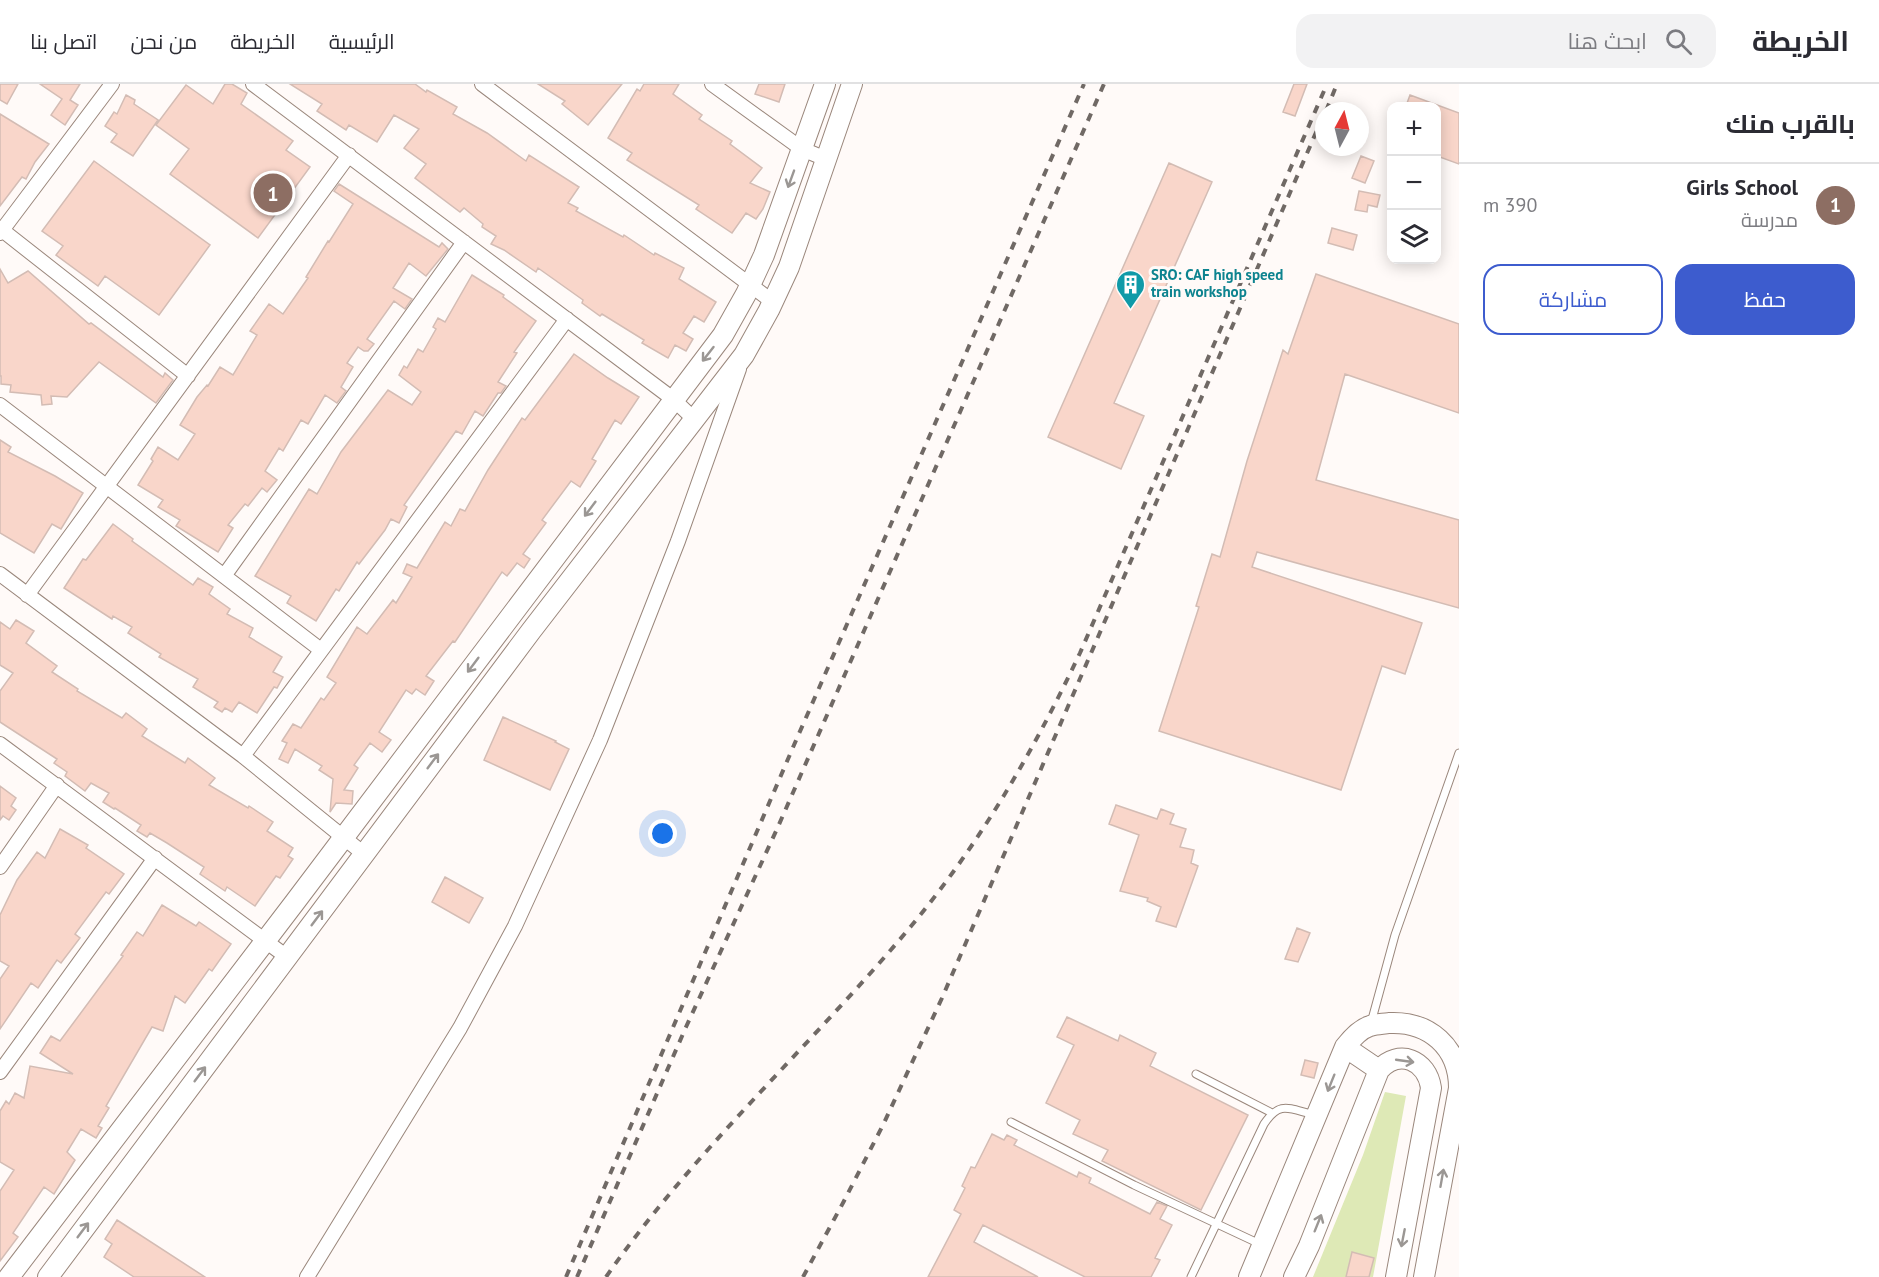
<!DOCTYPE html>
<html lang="ar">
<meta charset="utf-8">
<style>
body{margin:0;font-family:"PT Sans",Cairo,sans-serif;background:#f2f2f3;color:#2b2b33;direction:rtl}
.controls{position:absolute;right:18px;top:18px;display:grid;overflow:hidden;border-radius:12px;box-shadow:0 3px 15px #0003}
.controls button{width:54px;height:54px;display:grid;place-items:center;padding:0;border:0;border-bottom:2px solid #e1e1e2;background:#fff;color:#2b2b33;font:30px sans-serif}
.compass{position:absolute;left:1315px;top:18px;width:54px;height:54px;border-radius:50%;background:#fff;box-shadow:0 3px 15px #0003;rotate:7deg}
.you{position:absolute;left:663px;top:750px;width:21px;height:21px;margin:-15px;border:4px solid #fff;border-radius:50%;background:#1a73e8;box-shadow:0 0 0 9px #1a73e833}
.badge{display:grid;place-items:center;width:39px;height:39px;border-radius:50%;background:#3d5cce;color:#fff;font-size:20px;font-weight:700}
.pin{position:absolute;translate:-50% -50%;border:3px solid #fff;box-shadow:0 2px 6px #0006}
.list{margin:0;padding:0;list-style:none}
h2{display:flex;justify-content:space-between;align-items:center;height:78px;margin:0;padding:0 24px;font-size:26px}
h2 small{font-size:20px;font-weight:400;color:#7c7c81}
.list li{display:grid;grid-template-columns:39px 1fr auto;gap:18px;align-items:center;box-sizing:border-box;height:84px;padding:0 24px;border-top:2px solid #e1e1e2}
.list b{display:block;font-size:22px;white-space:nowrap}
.list p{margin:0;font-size:20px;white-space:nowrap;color:#7c7c81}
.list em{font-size:20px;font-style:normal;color:#7c7c81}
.actions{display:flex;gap:12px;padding:18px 24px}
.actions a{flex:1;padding:14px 0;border:2px solid #3d5cce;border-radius:18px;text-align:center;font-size:21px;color:#3d5cce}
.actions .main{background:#3d5cce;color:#fff}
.icon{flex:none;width:33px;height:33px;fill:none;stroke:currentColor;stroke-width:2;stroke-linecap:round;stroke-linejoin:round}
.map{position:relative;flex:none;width:1459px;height:1193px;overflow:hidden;direction:ltr}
header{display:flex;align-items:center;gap:36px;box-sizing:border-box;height:84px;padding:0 30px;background:#fff;border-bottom:2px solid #e1e1e2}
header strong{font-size:28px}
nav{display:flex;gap:33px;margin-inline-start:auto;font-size:21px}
.search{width:420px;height:54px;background:#f2f2f3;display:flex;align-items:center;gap:15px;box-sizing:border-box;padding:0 21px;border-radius:18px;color:#7c7c81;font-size:22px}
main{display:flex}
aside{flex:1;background:#fff}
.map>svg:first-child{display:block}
</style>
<header>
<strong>الخريطة</strong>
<div class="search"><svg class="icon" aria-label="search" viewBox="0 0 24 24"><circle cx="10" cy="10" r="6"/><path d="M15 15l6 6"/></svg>ابحث هنا</div>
<nav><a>الرئيسية</a><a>الخريطة</a><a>من نحن</a><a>اتصل بنا</a></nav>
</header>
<main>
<aside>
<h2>بالقرب منك<small></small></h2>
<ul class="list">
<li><span class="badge" style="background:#8d6e63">1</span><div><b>Girls School</b><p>مدرسة</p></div><em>390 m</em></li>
</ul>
<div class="actions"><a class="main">حفظ</a><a>مشاركة</a></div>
</aside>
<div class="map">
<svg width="1459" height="1193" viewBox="0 0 1459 1193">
<rect width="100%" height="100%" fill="#fffaf8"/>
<path fill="#dee9b6" d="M1385 1008 1406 1012 1373 1193H1313L1363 1071Z"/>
<path fill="#f9d6ca" stroke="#d3bcb4" stroke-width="1.5" d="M0 0H18L7 20 0 16Z
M40 0H80L70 16 78 21 65 41 51 31 62 15Z
M225 0H232L247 9 241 20 293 57 286 66 310 83 258 154 170 90 189 65 156 41 186 1 213 20Z
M290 0H415L426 8 427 6 457 23 453 30 487 49 526 77 529 71 579 103 568 119 578 124 576 127 623 153 624 151 654 171 655 169 684 184 679 195 716 218 704 238 694 232 683 249 693 255 686 267 675 261 668 274 642 259 644 256 602 230 600 232 582 219 583 216 538 184 536 188 504 166 491 160 496 152 482 143 483 140 464 124 460 128 415 94 426 80 404 64 419 45 394 31 377 58 349 41 346 46 317 27 322 20Z
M538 0H622L588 41 562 20 565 17Z
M644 0H679L673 10 702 31 699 35 732 57 730 60 762 84 750 99 770 108 763 125 756 135 746 129 732 149 696 125 699 121 627 76 632 69 608 54 637 5 640 7Z
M759 0H785L779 18 755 10Z
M1294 0H1307L1295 32 1283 28Z
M126 11 135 16 134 20 158 36 133 72 111 58 117 50 105 42 114 28 117 30Z
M1410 11 1459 29V80L1437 72V22H1406Z
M0 30 49 60 35 78 26 95 22 93 0 122Z
M1361 72 1374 77 1365 99 1352 94Z
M94 77 210 161 159 231 105 192 98 202 56 171 63 162 42 147Z
M1169 79 1212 98 1114 319 1144 332 1121 385 1048 353Z
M339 100 439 163 442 159 448 165 426 192 409 179 393 204 412 215 405 225 394 217 367 255 374 260 368 267H364L358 263 347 279 353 283 341 303 346 307 337 319 325 311 308 340 301 336 283 367 279 364 265 387 277 396 267 408 262 404 248 422 245 420 228 441 233 444 218 468 176 442 180 436 158 423 163 416 138 401 153 377 151 375 158 363 178 376 195 350 180 341 197 313 207 301 208 302 220 283 233 291 257 251 250 247 269 220 283 230 308 194 306 193 328 157 329 158 353 120 334 107Z
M1359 107 1380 111 1377 123 1368 121 1367 128 1355 126Z
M1332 144 1357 151 1353 166 1328 159Z
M0 185 8 199 28 187 89 240 91 239 163 293 165 289 173 296 156 319 99 278 67 313 51 312 52 320 42 321 41 311 10 308 11 301 1 300V292H0Z
M1316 190 1459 240V329L1345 290 1316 396 1459 436V524L1257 468 1252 483 1422 539 1405 590 1382 582 1341 706 1159 647 1199 523 1196 522 1212 470 1220 473 1247 377 1283 266 1288 270Z
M472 191 504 211 503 213 536 237 514 268 517 269 498 298 506 302 501 309H498L483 332 475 327 462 350 456 347 404 421 407 423 399 439 391 435 385 446 359 480 357 478 339 507 336 505 316 537 287 519 291 512 255 492 309 405 317 410 341 368 388 306 412 321 421 308 399 291 404 282 407 284 418 265 423 268 436 245 433 243 438 234 445 238Z
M574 270 608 294 639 313 621 340 615 336 592 375 596 377 580 403 571 397 542 436 546 439 523 470 530 475 524 484 517 479 507 492 502 488 455 558 453 557 426 592 434 597 425 611 416 605 412 610 406 606 379 648 391 656 382 668 370 659 354 681 358 684 344 706 353 707 352 720 336 719 330 728 333 695 319 686 322 682 295 665 288 679 279 675 287 659 282 657 293 640 301 644 321 614 324 616 336 599 327 593 357 543 367 550 393 516 396 519 412 493 403 489 407 480 417 484 445 438 451 442 460 425 465 427 488 386 503 363 522 334 525 336Z
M0 356 11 363 8 368 55 392 83 409 61 445 52 440 34 469 0 449Z
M113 440 133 455 132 457 193 501 198 494 213 503 209 510 230 525 227 530 253 544 249 553 282 573 273 588 283 593 277 604 274 603 257 629 239 618 232 628 225 624 222 628 214 623 218 618 193 603 198 595 159 573 161 570 128 549 132 543 113 532 112 535 64 504 83 475 86 476Z
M16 536 34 547 26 559 57 582 52 588 78 605 77 607 122 634 126 629 147 645 142 652 185 679 188 674 215 694 209 701 248 724 249 722 273 738 267 747 293 764 288 772 293 775 280 794 276 792 255 822 227 803 225 807 200 790 204 783 167 759 150 749 147 753 137 747 141 741 115 724 114 725 103 718 109 709 91 699 85 707 65 692 67 688 54 679 57 675 0 638V607L13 589 0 581V538L10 545Z
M503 633 556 657 555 658 569 665 550 706 484 676Z
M0 702 16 714 11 722 16 726 9 736 3 732 0 736Z
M1116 721 1157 735 1161 725 1174 730 1170 740 1186 745 1180 763 1194 766 1191 779 1198 782 1176 843 1156 837 1161 823 1147 817 1148 814 1120 807 1139 751 1109 740Z
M60 745 88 761 86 764 124 790 109 810 106 808 75 850 80 854 61 879 57 876 38 904 31 899 0 945V895L9 882 0 877V831L17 796 37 768 45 774Z
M445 793 483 814 469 839 432 818Z
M162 821 196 842 199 838 231 860 212 887 209 885 185 919 175 912 163 947 152 943 106 1022 109 1024 98 1042 102 1044 96 1054 81 1045 67 1068 75 1076 54 1110 44 1103 13 1149 18 1153 0 1177V1107L14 1086 0 1078V1027L6 1017 9 1020 15 1009 24 1014 30 982 73 990 40 969 51 952 60 957 123 872 121 871 137 848 143 852Z
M1297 844 1310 849 1298 878 1285 875Z
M1067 933 1118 957 1120 951 1156 969 1150 982 1248 1031 1201 1126 1102 1077 1108 1066 1073 1050 1080 1036 1046 1019 1074 961 1057 953Z
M1305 976 1318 979 1314 994 1301 991Z
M992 1050 1004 1056 1007 1051 1017 1056 1014 1061 1077 1093 1079 1088 1091 1094 1089 1099 1150 1130 1157 1118 1167 1122 1160 1135 1172 1141 1155 1174 1160 1176 1151 1193H1085L983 1141 974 1158 1038 1193H928L961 1130 954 1126 965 1104 962 1102 971 1083 975 1084Z
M117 1136 205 1193H134L104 1173 112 1160 105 1155Z
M1352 1168 1374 1174 1369 1193H1346Z"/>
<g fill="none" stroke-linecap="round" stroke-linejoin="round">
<defs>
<path id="lane" d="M1371 939 1395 851 1459 669
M1196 990 1272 1029
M1011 1038 1134 1101 1262 1161
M1191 1193 1264 1040C1280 1016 1289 1025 1315 1031"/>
<path id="street" d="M253 0 673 315 694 335
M482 0 773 218
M712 0 802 65 826 75
M2 146 188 292
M0 149 112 0
M0 321 321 566
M0 490 243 672 364 770
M224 492 464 158
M27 511 349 71
M0 660 287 873
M243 672 567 235
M0 783 57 701
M0 988 155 774
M307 1193 460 944 515 842 600 656 678 457 739 285"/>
<path id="secondary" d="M1345 963 1379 986
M9 1193 295 818 723 251 746 210 764 171 825 0
M48 1193 531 547 744 271 769 226 789 183 852 0
M1249 1193 1345 963C1352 954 1360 945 1370 942 1376 940 1383 940 1389 939 1429 937 1459 963 1459 1004L1424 1193
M1294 1193 1309 1162 1379 986C1399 964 1427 976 1431 1004L1396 1193"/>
</defs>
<use href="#lane" stroke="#9a877c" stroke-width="9"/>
<use href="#street" stroke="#9a877c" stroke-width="16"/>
<use href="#secondary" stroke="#9a877c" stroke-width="22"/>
<use href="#lane" stroke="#fff" stroke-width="7"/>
<use href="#street" stroke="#fff" stroke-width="14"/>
<use href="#secondary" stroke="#fff" stroke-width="20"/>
<path stroke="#706965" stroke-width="4" stroke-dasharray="8 8" stroke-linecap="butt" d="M1326 27 1337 0
M566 1193 794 661 1084 0
M577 1193 686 943 777 745 1104 0
M606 1193C695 1065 812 961 912 841 981 758 1034 666 1080 569L1327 0
M803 1193 844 1117 884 1039 942 914 1324 30"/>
</g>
<defs><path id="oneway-shaft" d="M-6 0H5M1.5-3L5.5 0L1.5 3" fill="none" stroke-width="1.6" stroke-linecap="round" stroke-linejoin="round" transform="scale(1.5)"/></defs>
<g stroke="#9b9794">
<use href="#oneway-shaft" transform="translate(791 95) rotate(110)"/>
<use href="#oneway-shaft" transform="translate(708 270) rotate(128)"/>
<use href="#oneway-shaft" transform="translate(590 425) rotate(127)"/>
<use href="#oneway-shaft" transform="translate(473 581) rotate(127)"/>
<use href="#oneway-shaft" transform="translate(433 677) rotate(-53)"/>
<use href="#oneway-shaft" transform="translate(317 834) rotate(-53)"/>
<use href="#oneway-shaft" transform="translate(1405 977) rotate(8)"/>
<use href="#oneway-shaft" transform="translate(200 990) rotate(-53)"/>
<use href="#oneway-shaft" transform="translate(1331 999) rotate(112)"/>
<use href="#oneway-shaft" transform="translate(1442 1094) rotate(-80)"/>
<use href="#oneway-shaft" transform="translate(1318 1139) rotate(-68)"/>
<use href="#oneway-shaft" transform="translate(83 1146) rotate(-53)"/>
<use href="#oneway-shaft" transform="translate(1403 1154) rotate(101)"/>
</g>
<defs>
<symbol id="building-pin" viewBox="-11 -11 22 30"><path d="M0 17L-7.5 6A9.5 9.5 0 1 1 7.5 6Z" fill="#0f9aa8" stroke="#fffaf8"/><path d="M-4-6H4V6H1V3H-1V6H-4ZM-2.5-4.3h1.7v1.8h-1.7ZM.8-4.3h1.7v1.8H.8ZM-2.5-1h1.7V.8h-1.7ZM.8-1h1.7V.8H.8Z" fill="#fff"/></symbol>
</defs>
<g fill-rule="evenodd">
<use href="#building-pin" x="1114" y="184" width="33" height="45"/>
</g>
<g text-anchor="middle" stroke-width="6" stroke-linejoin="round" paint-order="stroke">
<g font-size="15" font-weight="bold" fill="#0d838f" stroke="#fffaf8" text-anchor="start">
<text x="1151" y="196">SRO: CAF high speed<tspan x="1151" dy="17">train workshop</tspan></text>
</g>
</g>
</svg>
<div class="controls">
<button>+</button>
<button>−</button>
<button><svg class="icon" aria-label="layers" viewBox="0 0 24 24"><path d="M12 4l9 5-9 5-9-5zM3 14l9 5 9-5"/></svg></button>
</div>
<svg class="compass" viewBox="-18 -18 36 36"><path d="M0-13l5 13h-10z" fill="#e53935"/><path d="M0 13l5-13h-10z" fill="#7c7c81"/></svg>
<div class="you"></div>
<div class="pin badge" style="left:273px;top:109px;background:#8d6e63">1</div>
</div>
</main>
